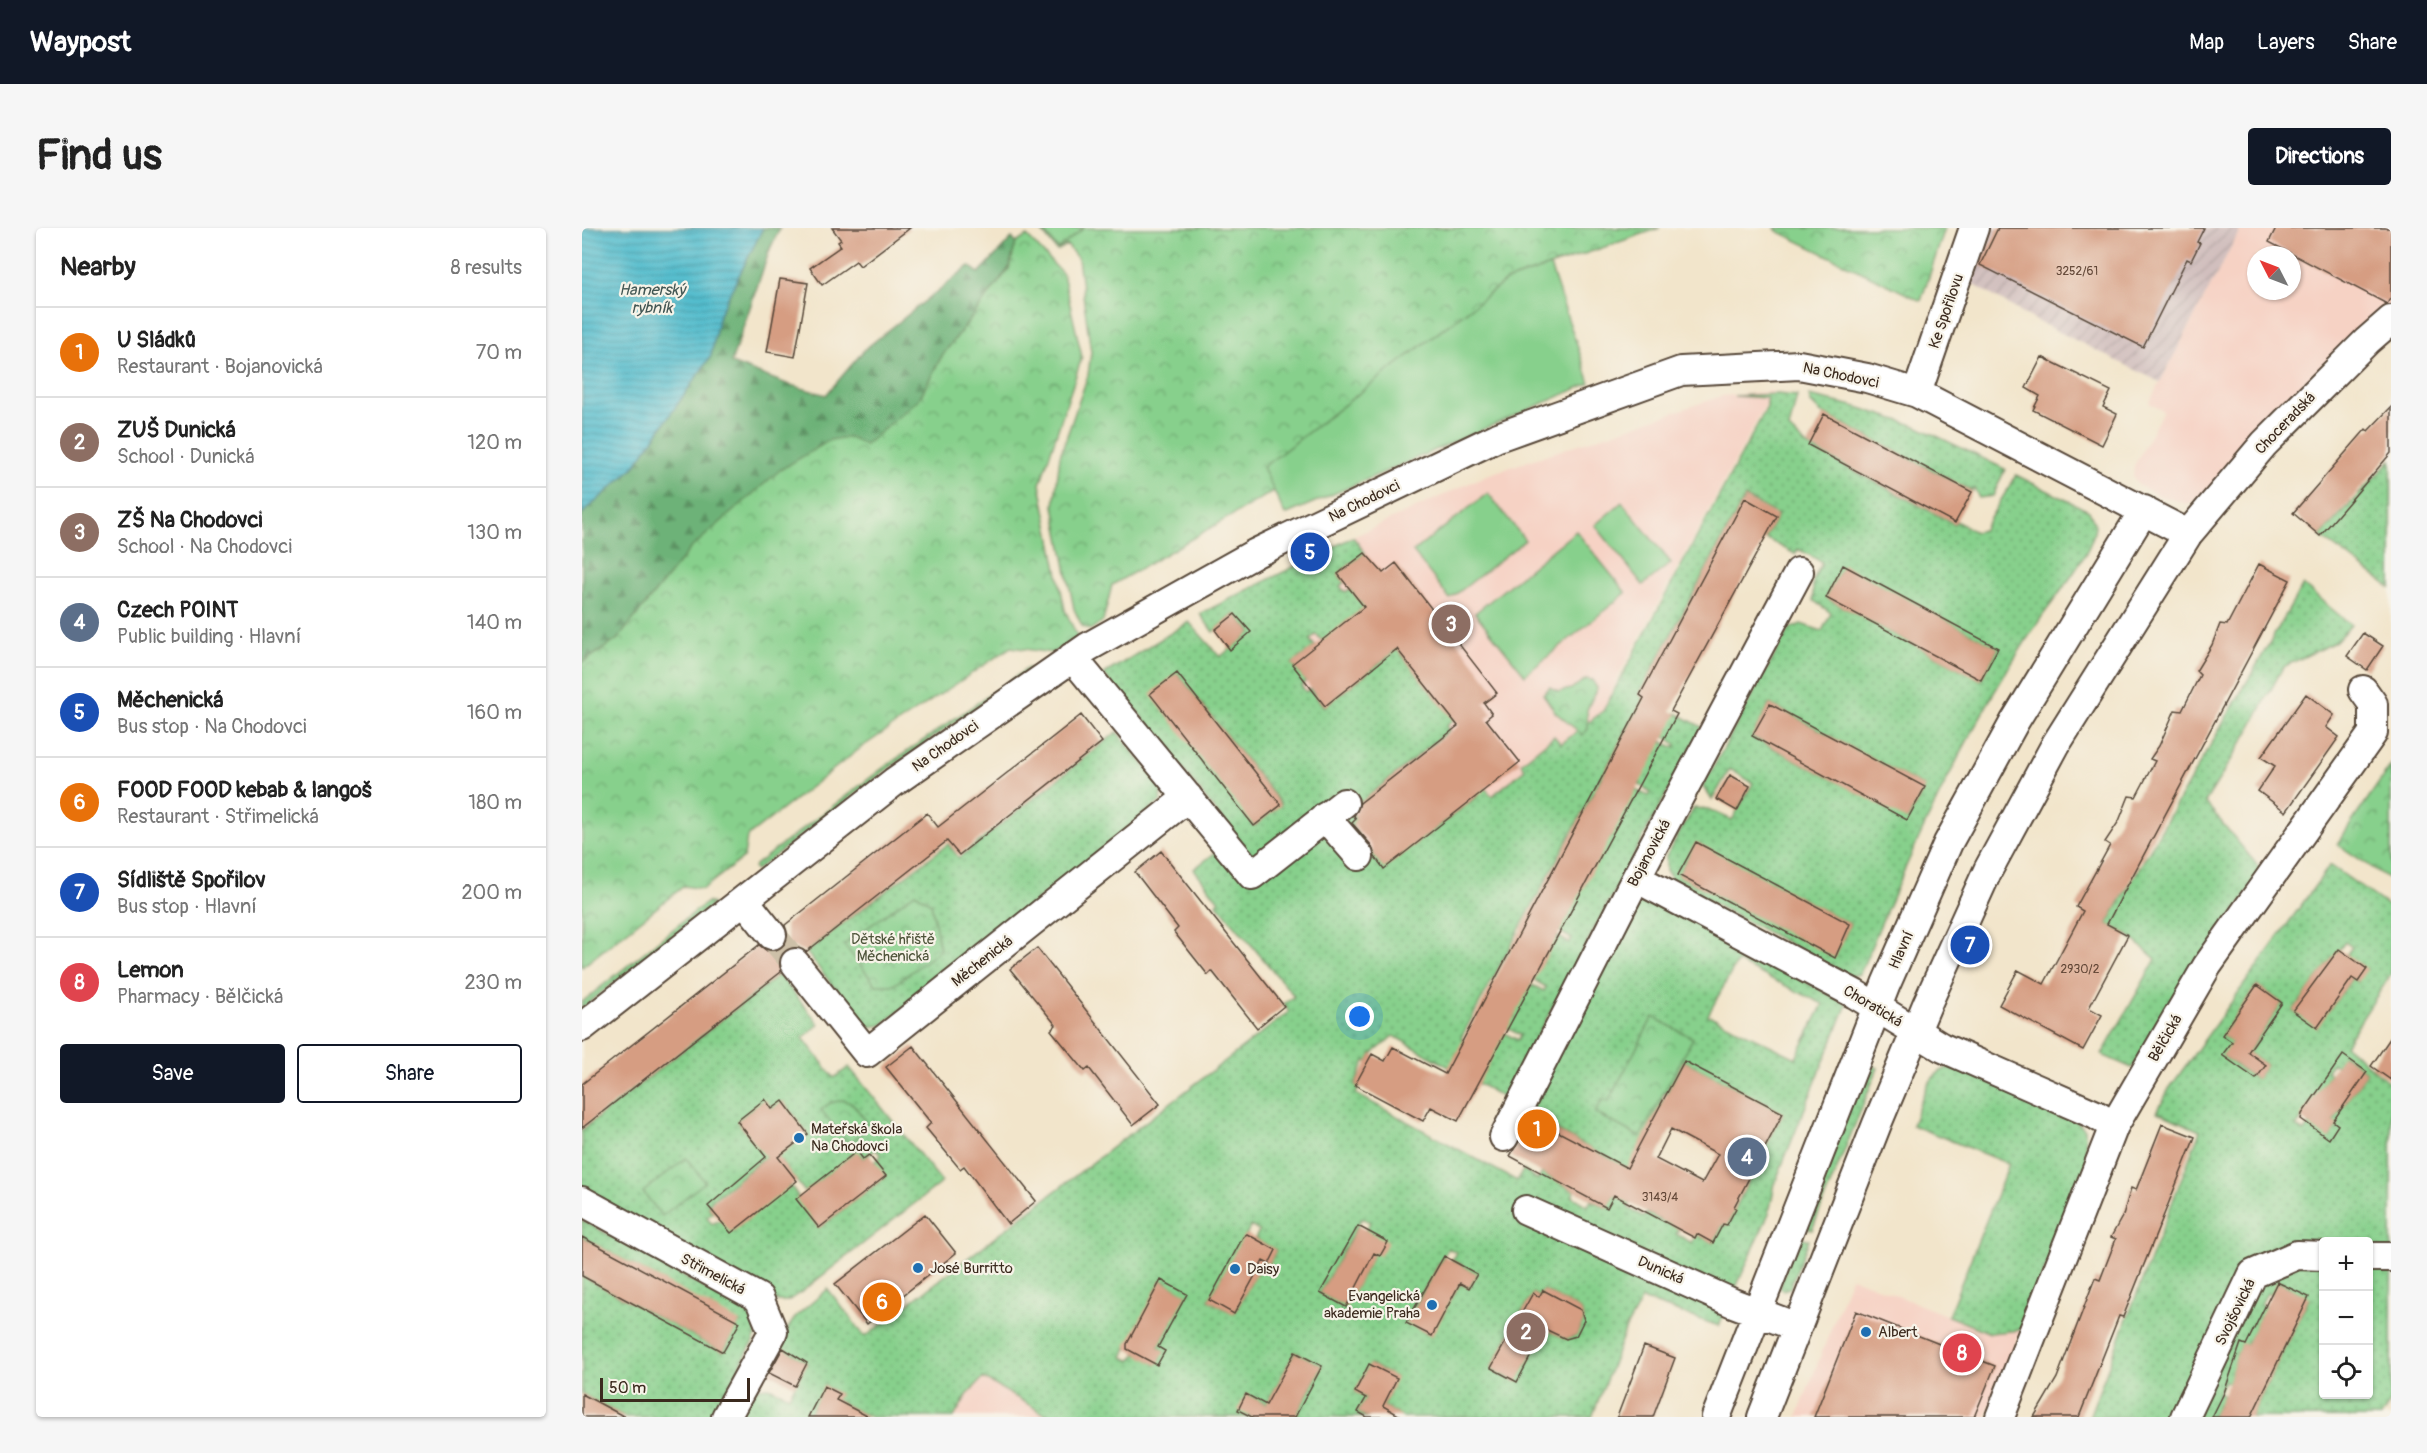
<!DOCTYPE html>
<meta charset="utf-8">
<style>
body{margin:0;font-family:Pangolin,sans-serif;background:#f6f6f6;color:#222}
.controls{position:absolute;right:18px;bottom:18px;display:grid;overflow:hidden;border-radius:6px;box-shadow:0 2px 4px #0004}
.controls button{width:54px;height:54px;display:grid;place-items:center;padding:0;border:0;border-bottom:2px solid #e0e0e0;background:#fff;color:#222;font:30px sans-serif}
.compass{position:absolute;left:1665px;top:18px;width:54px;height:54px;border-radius:50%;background:#fff;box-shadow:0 2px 4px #0004;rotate:312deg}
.scale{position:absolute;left:18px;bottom:15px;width:150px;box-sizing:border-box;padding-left:6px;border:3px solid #3b2a1e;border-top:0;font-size:16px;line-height:21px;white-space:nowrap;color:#3b2a1e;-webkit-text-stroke:4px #f7f3e8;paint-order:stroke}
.you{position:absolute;left:778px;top:789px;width:21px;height:21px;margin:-15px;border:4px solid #fff;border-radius:50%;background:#1a73e8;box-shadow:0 0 0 9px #1a73e833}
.badge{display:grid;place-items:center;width:39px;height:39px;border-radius:50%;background:#111827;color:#fff;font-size:20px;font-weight:700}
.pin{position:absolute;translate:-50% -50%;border:3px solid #fff;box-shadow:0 2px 6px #0006}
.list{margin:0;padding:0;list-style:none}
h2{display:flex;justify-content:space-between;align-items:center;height:78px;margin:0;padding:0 24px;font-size:26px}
h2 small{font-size:20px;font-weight:400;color:#767676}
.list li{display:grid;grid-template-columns:39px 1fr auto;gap:18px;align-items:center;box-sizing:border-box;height:90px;padding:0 24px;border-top:2px solid #e0e0e0}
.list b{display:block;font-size:22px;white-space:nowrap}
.list p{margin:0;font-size:20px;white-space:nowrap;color:#767676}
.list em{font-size:20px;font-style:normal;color:#767676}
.actions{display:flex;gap:12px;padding:18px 24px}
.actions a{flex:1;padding:14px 0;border:2px solid #111827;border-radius:6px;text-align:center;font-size:21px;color:#111827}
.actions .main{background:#111827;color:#fff}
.icon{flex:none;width:33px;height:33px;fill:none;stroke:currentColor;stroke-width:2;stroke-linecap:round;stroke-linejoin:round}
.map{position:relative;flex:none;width:1809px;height:1189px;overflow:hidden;border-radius:6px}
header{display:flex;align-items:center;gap:36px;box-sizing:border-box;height:84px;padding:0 30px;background:#111827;color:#fff}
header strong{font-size:28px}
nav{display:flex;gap:33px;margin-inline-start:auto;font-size:21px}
.intro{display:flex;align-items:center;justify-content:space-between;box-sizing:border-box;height:144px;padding:0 36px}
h1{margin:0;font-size:42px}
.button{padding:15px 27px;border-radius:6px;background:#111827;color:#fff;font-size:21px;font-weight:700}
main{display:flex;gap:36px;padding:0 36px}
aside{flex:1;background:#fff;border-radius:6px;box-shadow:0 2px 4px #0004}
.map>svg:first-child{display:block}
</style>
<header>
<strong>Waypost</strong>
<nav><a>Map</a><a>Layers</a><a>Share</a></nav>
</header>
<div class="intro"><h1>Find us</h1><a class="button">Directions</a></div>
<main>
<aside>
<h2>Nearby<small>8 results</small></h2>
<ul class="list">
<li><span class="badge" style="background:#e8710a">1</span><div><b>U Sládků</b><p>Restaurant · Bojanovická</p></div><em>70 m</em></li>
<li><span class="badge" style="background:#8d6e63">2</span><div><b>ZUŠ Dunická</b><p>School · Dunická</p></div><em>120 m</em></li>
<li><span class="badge" style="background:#8d6e63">3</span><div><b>ZŠ Na Chodovci</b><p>School · Na Chodovci</p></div><em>130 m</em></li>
<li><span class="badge" style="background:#5c6f8a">4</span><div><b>Czech POINT</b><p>Public building · Hlavní</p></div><em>140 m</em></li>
<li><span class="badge" style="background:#1a4fb4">5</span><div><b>Měchenická</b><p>Bus stop · Na Chodovci</p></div><em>160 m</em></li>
<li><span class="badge" style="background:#e8710a">6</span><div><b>FOOD FOOD kebab &amp; langoš</b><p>Restaurant · Střimelická</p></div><em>180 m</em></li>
<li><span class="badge" style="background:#1a4fb4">7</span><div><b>Sídliště Spořilov</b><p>Bus stop · Hlavní</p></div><em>200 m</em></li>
<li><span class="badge" style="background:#e0444e">8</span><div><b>Lemon</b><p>Pharmacy · Bělčická</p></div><em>230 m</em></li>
</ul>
<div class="actions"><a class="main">Save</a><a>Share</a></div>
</aside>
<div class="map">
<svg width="1809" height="1189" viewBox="0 0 1809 1189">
<defs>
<pattern id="industrial-furrows" width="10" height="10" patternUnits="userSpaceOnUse" patternTransform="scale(1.5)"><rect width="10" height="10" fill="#d1bfbe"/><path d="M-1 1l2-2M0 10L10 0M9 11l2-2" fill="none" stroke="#b4a4a3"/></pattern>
<pattern id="grass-dots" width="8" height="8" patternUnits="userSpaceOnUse" patternTransform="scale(1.5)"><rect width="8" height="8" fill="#87d08c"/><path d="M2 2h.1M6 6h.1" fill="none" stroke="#70a972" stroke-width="1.8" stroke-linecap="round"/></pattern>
<pattern id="forest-firs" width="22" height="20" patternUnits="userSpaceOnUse" patternTransform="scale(1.5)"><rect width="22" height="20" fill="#6db278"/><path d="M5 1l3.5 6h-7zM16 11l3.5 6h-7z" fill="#5b9162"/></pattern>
<pattern id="park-crowns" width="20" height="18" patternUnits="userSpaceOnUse" patternTransform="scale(1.5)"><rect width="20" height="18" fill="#87d08c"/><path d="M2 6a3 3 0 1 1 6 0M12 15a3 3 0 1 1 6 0" fill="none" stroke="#70a972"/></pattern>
<pattern id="water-rules" width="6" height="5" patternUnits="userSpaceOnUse" patternTransform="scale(1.5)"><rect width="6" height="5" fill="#52bdce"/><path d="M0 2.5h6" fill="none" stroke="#459aa7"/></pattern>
</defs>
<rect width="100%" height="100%" fill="#f7f3e8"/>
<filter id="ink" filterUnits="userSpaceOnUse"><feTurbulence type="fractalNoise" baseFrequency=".0167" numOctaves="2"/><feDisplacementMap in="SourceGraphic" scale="12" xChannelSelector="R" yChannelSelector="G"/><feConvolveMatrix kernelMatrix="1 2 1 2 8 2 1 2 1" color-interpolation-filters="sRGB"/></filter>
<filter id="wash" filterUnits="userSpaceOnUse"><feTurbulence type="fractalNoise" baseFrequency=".008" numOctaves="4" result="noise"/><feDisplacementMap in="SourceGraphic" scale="24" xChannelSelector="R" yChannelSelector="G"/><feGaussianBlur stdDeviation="1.35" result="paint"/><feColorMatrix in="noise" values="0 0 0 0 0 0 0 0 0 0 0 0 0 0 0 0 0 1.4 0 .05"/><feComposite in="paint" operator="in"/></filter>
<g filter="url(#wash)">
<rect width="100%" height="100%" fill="#f2e5cb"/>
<path fill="#f6d2c4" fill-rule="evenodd" d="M1659 0H1809V79L1622 267 1606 276 1575 267 1556 257 1551 248 1552 238 1581 183 1567 175ZM1674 27H1710V63H1674Z
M1191 163 1038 445 1021 483 802 654 745 590 778 542 653 369 771 309 905 247 1140 168Z
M1269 1049 1408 1105 1439 1102 1404 1189H1215Z
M401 1150 468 1189H314Z"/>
<path fill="url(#industrial-furrows)" d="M1407 0H1659L1578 154 1453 92 1387 54Z"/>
<path fill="url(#grass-dots)" stroke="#617d55" stroke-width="1.5" fill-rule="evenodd" d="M1195 166 1215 168 1207 201 1225 218 1372 296 1374 293 1393 304 1401 302 1434 247 1507 283 1513 297C1512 324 1475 367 1459 390 1384 500 1328 624 1278 746L1268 748 1092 655 1084 642V628L1112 580 1126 581 1150 592 1171 555 1148 541 1130 572 1121 558 1207 401 1219 396 1240 403 1249 385 1231 372V353L1240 334 1216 321 1213 326 1183 310 1196 287 1163 269 1057 466 1062 470 879 810 882 813 922 805 936 812 938 807 925 800 948 756 962 763 964 759 951 751 975 708 987 715 990 711 977 703 1053 562 1067 568 1069 564 1056 556 1079 513 1093 520 1094 516 1082 508 1094 485 1120 499 922 870 812 808 790 826 786 834 783 833 773 857 777 859 774 866 935 953 941 942 956 952 960 945 993 963 990 968 1006 978 1009 972 1025 980 1032 967 1048 975 1046 980 1062 989 1065 985 1097 1001 1094 1006 1110 1015 1115 1006 1131 1015 1141 996 1145 997 1201 885 1102 833 1085 865 1083 864 1079 871 1081 872 1046 941 950 889 947 894 943 881 1053 680 1062 674 1071 673 1265 776 1206 922 1193 955 1187 985 1137 1098 1060 1071 1044 1100 1010 1189H820L801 1178 814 1150 788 1136 773 1164 784 1170 776 1184 785 1189H713L740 1138 713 1124 684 1177 664 1166 670 1189H468L401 1150 386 1166 372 1189H287L254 1172 257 1166 243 1158 226 1189H154L175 1160 187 1159 207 1168 225 1135 195 1117 214 1088 246 1061 283 1109 707 784 702 776 712 768 635 676 637 673 612 641 654 609 552 479 549 480 522 446 607 394 638 429 669 404 653 386 631 404 618 386 771 309 783 325 756 346 763 354 758 358 763 364 768 361 783 380 740 413 734 406 728 412 733 418 710 436 724 453 719 458 724 464 728 461 742 479 815 421 872 492 864 498 867 502 768 583 776 593 769 598 802 640 896 568 890 560 898 554 910 568 943 541 939 535 972 508 979 516 1021 483 1185 179V170L1152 168ZM1261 338 1416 420 1399 452 1244 370ZM595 445 699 576 673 598H672ZM1188 476 1343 559 1326 591 1170 509ZM1114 615 1268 696 1253 729 1096 647ZM1155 734 1241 776 1214 830 1126 787ZM780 990 788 994 784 1002 792 1025 764 1078 738 1065ZM669 998 677 1003 673 1011 694 1022 687 1036 681 1033 652 1086 627 1072ZM866 1020 874 1024 870 1032 895 1046 887 1060 878 1055 849 1108 824 1094ZM579 1052 604 1066 576 1119 582 1123 575 1136 554 1125 549 1133 541 1129ZM961 1062 999 1082 1002 1092 994 1108 984 1111 963 1101 934 1154 909 1140 951 1065 957 1069Z
M1227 168 1275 179 1334 198 1423 241 1411 268 1397 270 1392 260 1390 263 1238 184 1229 175Z
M1809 232V360L1738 308Z
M1721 357 1769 397 1753 414 1701 439 1666 505 1623 574 1680 643 1550 840 1520 827 1574 731 1546 707 1525 696Z
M446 440 449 441 303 543 174 642 172 640 173 637 301 540Z
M535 504 579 558V573L300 797 289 799 281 796 224 724 366 616 377 630Z
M1748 637 1809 680V746L1763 817 1809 856V1173L1799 1189H1669L1727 1070 1696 1054 1689 1067 1685 1065 1679 1076 1684 1079 1664 1117 1659 1116 1646 1155 1642 1153 1636 1164 1641 1168 1630 1189H1507L1618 903 1575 884 1587 861ZM1763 714 1770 719 1765 726 1776 754 1770 750 1735 799 1711 783ZM1675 757 1700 775 1666 824 1684 837 1674 851 1641 828 1650 814 1640 807ZM1762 827 1785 844 1751 893 1756 897 1747 910 1727 896 1722 904 1714 899 1748 846 1745 843 1750 835 1754 838ZM1742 1014H1786V1166H1742Z
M125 674 131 676 0 780V774Z
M197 747 237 796 221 810 252 850 267 839 360 954 214 1068 205 1073H194L0 968V902ZM182 872 190 881 201 874 226 906 185 915 223 964 275 924 281 931 294 921 299 928 292 934 303 949 237 1000C226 986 219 972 209 958L130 996 125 989 135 981 133 979 128 982 126 978 129 973 185 928 155 893Z
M1284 835 1296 840 1230 1002 1218 997Z
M1371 839 1491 890 1503 901 1505 936 1439 1102 1408 1105 1366 1088 1427 936 1330 897C1339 875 1344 842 1371 839Z
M0 992 167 1085 173 1096 174 1108 131 1189H43L0 1166V1048L141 1124 157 1095 0 1009Z
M1214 1007 1227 1012 1208 1060 1201 1062 1198 1060Z"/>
<path fill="url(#forest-firs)" stroke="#546e4b" stroke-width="1.5" d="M181 0H198L188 21 149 135 205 156 244 167 283 121 387 38 397 45 430 10 434 15 427 40 360 128 337 171 283 218 108 321 35 412 0 435V286L52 239 129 128 137 87Z"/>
<path fill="url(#park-crowns)" stroke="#617d55" stroke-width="1.5" d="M457 0H1078L924 53 682 239 692 263 530 357 521 393 508 402 500 398 492 381 472 278 478 228 506 147 509 124 496 31 485 17 475 23Z
M1193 0H1363L1339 73 1195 3Z
M445 8 481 46 500 129 458 256 483 382 496 410 470 425 429 419 280 519 165 609 162 629 121 661 102 658 0 739V435L35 412 108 321 198 242 248 212 267 209 283 217 337 171 360 128 427 41 434 15Z
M1004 451 1010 452 1015 460 1005 482 1006 501 1001 507 974 485 961 466 968 459 976 464 989 461Z
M1809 537V652L1755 616Z
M333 665 349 675 358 722 312 757H294L262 717Z
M1071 789 1111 810 1058 909 1013 885 1021 871 1026 874Z
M261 872 271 876 284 893 280 905 267 917 239 882 248 875Z
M104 930 123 954 80 988 61 964Z"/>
<path fill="#87d08c" stroke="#617d55" stroke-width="1.5" d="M459 0H502L476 21Z
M968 38 1008 155 703 287 681 239 924 53Z
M906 265 943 312 868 371 831 324Z
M1040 274 1089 335 1061 357 1013 297Z
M994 303 1044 365 943 447 893 385Z"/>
<path fill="url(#water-rules)" stroke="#467476" stroke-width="1.5" d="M0 0H181L137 87 129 128 52 239 0 286Z"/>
<g id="blocks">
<path fill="#d69d82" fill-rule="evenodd" d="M250 0H328L278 38 274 33 240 57 228 40 259 18 256 14 259 12Z
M1416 0H1622L1615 14 1618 15 1609 33 1605 31 1561 119 1398 37Z
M1694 0H1809V69L1805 76 1687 14Z
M198 51 226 55 213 129 185 124Z
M1460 129 1529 163 1521 179 1535 186 1520 217 1451 182 1458 168 1444 160Z
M1809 179V225L1738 308 1711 285 1784 201 1786 203Z
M1242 186 1390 264 1373 295 1226 217Z
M1163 270 1195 288 1089 483 1095 486 876 893 849 879 841 893 773 857 790 826 803 833 811 819 863 846 1062 470 1058 467Z
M783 325 801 345 814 335 915 465 902 475 910 486 904 491 938 534 802 641 793 629 789 617 770 595 774 591 772 588 778 575 876 498 815 421 743 478 710 436 782 379 756 346Z
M1677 336 1708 352 1525 696 1546 707 1507 780 1520 787 1501 822 1417 777 1436 742 1462 756 1501 683 1494 679 1528 617 1523 614 1537 593 1547 568 1554 569 1573 533 1568 531 1577 518 1593 482 1600 483 1618 447 1614 443 1630 417 1638 396 1645 397Z
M1261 337 1416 420 1399 452 1244 370Z
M653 386 669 404 648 422 633 402Z
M1781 405 1801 418 1785 442 1765 428Z
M595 445 699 577 672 598 568 466Z
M1724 466 1752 487 1744 499 1757 509 1704 584 1676 563 1693 538 1679 529Z
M1188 476 1343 559 1325 592 1170 508Z
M499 487 520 514 377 627 365 613 224 724 211 719 203 722 197 730 199 744 0 900V856L177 717 185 723 200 720 206 712 203 697 345 585 356 599Z
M1148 547 1168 558 1155 583 1134 571Z
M1114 614 1268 696 1253 730 1096 647Z
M579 623 702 778 675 800 630 743 626 747 592 704 596 700 553 644Z
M455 720 578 876 551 897 507 840 503 843 469 802 474 797 428 741Z
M1757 721 1785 741 1776 754 1770 750 1735 800 1711 783Z
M1675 757 1700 775 1666 824 1684 837 1674 851 1640 827 1650 814 1640 807Z
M1809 809V852L1789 838Z
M331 818 454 973 426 996 382 938 378 941 344 900 349 895 304 839Z
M1761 827 1785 844 1751 893 1756 897 1747 911 1719 891 1720 886Z
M1102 833 1201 885 1152 979 1154 980 1145 997 1141 996 1131 1015 1115 1006 1113 1010 1032 967 1025 980 928 928 950 890 1045 940ZM1089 901 1136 926 1120 955 1074 931Z
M183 871 190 881 201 873 226 906 196 929 215 953 149 1005 126 978 184 929 155 893Z
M1580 896 1613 909 1541 1089 1537 1088 1497 1189H1452L1475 1150 1513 1050 1518 1052 1534 1011 1529 1009 1541 987 1549 960 1554 962Z
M275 923 281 931 287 927 304 948 237 1000 214 971Z
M343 986 374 1025 285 1096 253 1056Z
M776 998 806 1014 798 1028 792 1025 764 1079 738 1065Z
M665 1006 694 1022 687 1036 681 1033 652 1086 627 1072 661 1009Z
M0 1009 158 1094 141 1124 0 1048Z
M862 1028 895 1046 887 1060 878 1055 850 1108 824 1095Z
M579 1052 605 1066 576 1119 583 1123 575 1137 545 1121V1116Z
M1695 1054 1727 1069 1669 1189H1630L1642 1165 1659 1115 1664 1117Z
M961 1062 999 1082 1002 1092 994 1108 984 1111 963 1101 935 1154 909 1140 951 1065 957 1069Z
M1274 1083 1413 1138 1392 1189H1232Z
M1062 1118 1093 1130 1071 1189H1035Z
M201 1120 225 1135 213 1158 187 1145Z
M713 1124 740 1138 713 1189H670L656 1182 664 1166 684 1177Z
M787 1136 815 1150 801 1178 820 1189H785L776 1184 784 1170 773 1164Z
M242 1158 258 1166 254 1172 287 1189H226Z
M0 1166 43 1189H0Z"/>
</g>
</g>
<g filter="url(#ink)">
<use href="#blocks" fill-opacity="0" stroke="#564638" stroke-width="1.5"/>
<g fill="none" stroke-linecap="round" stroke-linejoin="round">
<path stroke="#cdc0a8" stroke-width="28" stroke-dasharray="28 14" stroke-linecap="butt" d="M190 707 213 735"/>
<defs>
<path id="minor" d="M1335 165 1392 0
M490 429 670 647 762 575
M743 589 777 628
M1054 650 1273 766 1359 819 1514 887 1532 898
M162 672 190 707
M213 735 285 825 606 569
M0 799 312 554 506 419 674 325 916 209 1099 143 1217 137 1285 150 1335 165 1606 306
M922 909 1054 650 1217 344
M0 973 177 1070 191 1104 144 1189
M944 982 1151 1075 1215 1099
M1786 1029H1809
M1134 1189 1304 756 1366 615 1433 493 1562 282
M1180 1189 1295 896 1346 774 1406 642 1474 516 1606 306 1682 216 1785 113 1809 92
M1418 1189 1532 898 1625 738 1791 505V476L1781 462
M1603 1189 1671 1046 1715 1027 1742 1028"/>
</defs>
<use href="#minor" stroke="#564638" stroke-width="32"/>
<use href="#minor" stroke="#fff" stroke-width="28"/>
</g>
</g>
<g fill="#1f6fb2" stroke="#f7f3e8" stroke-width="2">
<circle cx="217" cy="910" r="6"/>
<circle cx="336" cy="1040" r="6"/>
<circle cx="653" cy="1041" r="6"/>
<circle cx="850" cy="1077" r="6"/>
<circle cx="1284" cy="1104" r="6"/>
</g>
<g text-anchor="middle" stroke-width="4.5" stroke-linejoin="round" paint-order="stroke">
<g font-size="12" fill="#624737">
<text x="1495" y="47">3252/61</text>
<text x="1498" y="745">2930/2</text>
<text x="1078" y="973">3143/4</text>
</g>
<g font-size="15" fill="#3b2a1e" stroke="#f7f3e8">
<text transform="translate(1364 83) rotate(-71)" y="5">Ke Spořilovu</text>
<text transform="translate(1259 147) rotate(12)" y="5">Na Chodovci</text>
<text transform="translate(1703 195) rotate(-46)" y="5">Choceradská</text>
<text transform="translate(782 273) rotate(-26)" y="5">Na Chodovci</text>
<text transform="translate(363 518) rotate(-35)" y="5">Na Chodovci</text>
<text transform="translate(1067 625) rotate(-62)" y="5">Bojanovická</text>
<text transform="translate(1319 722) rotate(-66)" y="5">Hlavní</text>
<text transform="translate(400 733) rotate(-38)" y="5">Měchenická</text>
<text transform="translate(1291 778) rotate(31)" y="5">Choratická</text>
<text transform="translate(1583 810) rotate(-60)" y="5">Bělčická</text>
<text transform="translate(1079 1042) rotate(24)" y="5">Dunická</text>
<text transform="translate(131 1046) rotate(28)" y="5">Střimelická</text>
<text transform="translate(1653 1084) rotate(-64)" y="5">Svojšovická</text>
</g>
<g font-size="15" fill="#4e543a" stroke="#f7f3e8">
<text x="311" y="716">Dětské hřiště<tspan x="311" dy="17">Měchenická</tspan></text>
</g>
<g font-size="15" fill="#3b2a1e" stroke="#f7f3e8" text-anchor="start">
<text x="229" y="906">Mateřská škola<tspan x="229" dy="17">Na Chodovci</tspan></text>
<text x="348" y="1045">José Burritto</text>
<text x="665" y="1046">Daisy</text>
<text x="838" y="1073" text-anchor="end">Evangelická<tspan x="838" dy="17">akademie Praha</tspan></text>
<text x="1296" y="1109">Albert</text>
</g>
<g font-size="16" font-style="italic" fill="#425653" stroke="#f7f3e8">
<text x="70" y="67">Hamerský<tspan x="70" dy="18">rybník</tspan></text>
</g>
</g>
</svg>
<div class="controls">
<button>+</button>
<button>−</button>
<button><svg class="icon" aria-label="locate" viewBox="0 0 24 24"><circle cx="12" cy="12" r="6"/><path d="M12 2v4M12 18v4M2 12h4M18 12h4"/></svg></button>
</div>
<svg class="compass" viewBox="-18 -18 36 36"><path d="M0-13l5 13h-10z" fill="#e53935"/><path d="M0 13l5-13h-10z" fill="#767676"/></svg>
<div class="scale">50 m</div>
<div class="you"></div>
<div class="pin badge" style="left:955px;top:901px;background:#e8710a">1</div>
<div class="pin badge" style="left:944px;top:1104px;background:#8d6e63">2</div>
<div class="pin badge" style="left:869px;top:396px;background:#8d6e63">3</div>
<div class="pin badge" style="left:1165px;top:929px;background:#5c6f8a">4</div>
<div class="pin badge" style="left:728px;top:324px;background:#1a4fb4">5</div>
<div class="pin badge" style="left:300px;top:1074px;background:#e8710a">6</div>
<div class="pin badge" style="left:1388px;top:717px;background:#1a4fb4">7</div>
<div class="pin badge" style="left:1380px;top:1125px;background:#e0444e">8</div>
</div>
</main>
